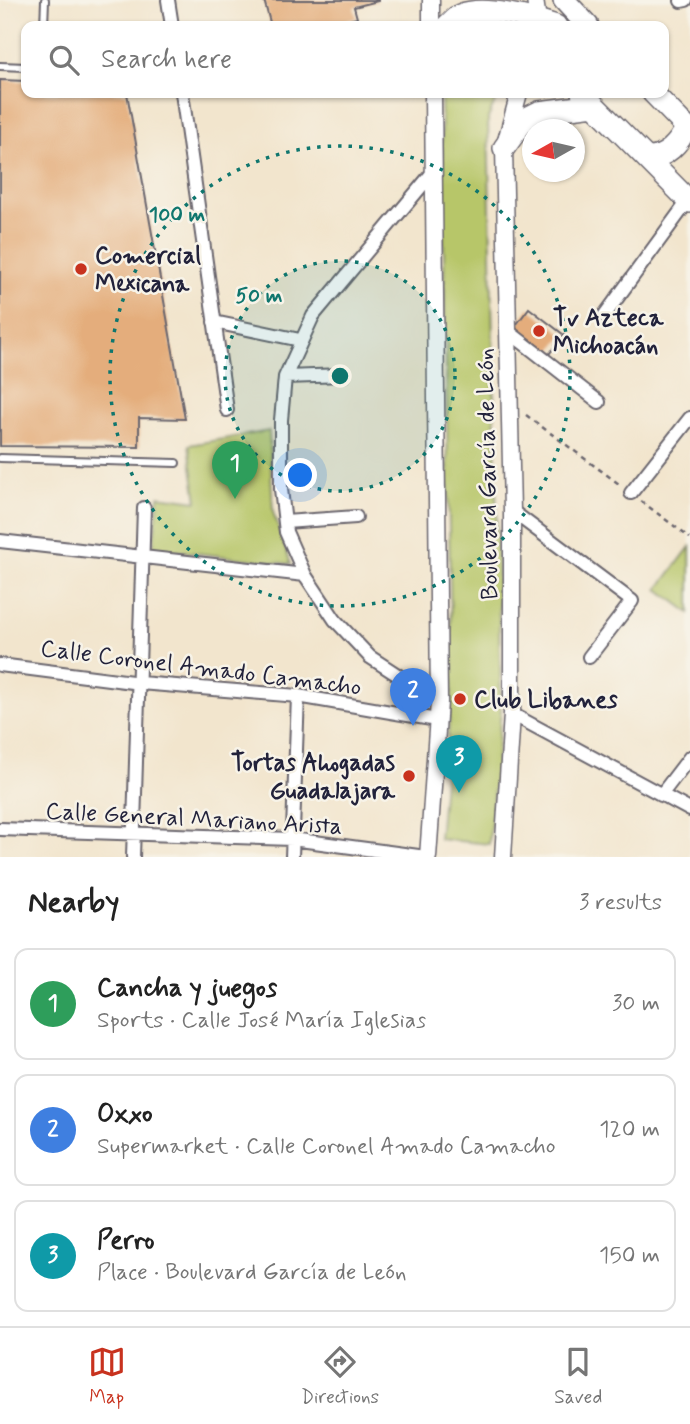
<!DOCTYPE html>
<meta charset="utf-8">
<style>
body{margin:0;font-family:Mynerve,sans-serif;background:#f2f2f2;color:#222}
.compass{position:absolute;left:522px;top:119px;width:63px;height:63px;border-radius:50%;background:#fff;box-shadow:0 2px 5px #0004;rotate:262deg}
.you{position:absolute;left:301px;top:476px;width:24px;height:24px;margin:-18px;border:5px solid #fff;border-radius:50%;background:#1a73e8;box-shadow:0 0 0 10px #1a73e833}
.badge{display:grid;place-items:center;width:46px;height:46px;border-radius:50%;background:#c8321e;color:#fff;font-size:23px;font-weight:700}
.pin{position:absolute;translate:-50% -58px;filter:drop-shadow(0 2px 4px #0008)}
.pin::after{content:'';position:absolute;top:37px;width:24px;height:21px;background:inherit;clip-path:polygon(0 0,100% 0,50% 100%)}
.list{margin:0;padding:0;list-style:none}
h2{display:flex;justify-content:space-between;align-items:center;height:91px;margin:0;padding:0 28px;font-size:30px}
h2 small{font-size:23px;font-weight:400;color:#767676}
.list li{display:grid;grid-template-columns:46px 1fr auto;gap:21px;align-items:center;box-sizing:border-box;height:112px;margin:0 14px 14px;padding:0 14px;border:2px solid #e0e0e0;border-radius:14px}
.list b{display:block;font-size:26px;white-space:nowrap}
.list p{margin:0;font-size:23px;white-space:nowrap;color:#767676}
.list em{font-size:23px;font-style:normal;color:#767676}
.icon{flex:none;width:38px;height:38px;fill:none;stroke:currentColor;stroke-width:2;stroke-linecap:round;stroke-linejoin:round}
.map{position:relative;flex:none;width:690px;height:857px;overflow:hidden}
.search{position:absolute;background:#fff;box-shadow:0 2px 5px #0004;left:21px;right:21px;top:21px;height:77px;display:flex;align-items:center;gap:18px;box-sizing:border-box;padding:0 24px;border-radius:14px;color:#767676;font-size:26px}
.sheet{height:469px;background:#fff}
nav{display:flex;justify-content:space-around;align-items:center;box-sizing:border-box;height:98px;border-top:2px solid #e0e0e0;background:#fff;font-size:19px;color:#767676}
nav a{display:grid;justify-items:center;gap:4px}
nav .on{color:#c8321e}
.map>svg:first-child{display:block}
</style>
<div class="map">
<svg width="690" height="857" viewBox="0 0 690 857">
<rect width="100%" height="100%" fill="#f7f3e8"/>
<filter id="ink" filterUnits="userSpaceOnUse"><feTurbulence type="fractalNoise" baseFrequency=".0143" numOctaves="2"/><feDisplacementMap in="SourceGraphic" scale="14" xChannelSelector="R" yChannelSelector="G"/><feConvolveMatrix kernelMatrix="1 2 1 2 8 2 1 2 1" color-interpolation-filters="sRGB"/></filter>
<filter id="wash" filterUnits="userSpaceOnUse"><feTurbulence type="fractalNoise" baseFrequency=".00686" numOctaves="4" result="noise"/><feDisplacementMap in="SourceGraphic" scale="28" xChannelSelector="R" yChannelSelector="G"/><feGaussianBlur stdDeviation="1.57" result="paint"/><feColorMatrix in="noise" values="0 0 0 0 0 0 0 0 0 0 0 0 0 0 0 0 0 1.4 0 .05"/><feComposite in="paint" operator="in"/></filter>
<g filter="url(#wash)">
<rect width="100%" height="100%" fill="#f2e5cd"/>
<path fill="#b7c669" stroke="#6c7452" stroke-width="2" d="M441 93H499L488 118 501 710 489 844 439 839 452 689Z
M269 431 273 512 291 564 153 548 159 496 197 501 189 445Z
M690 547V613L658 589Z"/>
<g id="blocks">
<path fill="#e4ad7c" d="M264 0H378V1L354 7 357 18 345 21 346 26H271Z
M0 80 26 81V93H127L185 419 139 418V447L0 446Z
M529 308 564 335 549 354 514 328Z"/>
</g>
</g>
<g filter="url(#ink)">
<use href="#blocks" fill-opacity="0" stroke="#6b666e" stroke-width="2"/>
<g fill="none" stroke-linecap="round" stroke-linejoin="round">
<defs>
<path id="service" d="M44 26 45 0
M0 66 26 67
M0 458 176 463"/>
<path id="minor" d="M168 0 172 26
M681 1 686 0
M182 93 227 410
M434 171 313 316 285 377 281 420V489L286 532 305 575 335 620 370 657 439 702
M604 316 688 201
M214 322 300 340
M508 331 599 402
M285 377 344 375
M631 493 690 418
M512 511 632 601 589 657
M285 522 356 517
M0 541 305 575
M0 665 140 683 298 696 437 720
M512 714 690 810
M661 795 690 757
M0 829 292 839 426 857
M133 857 144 508
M292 857 298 696"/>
<path id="tertiary" d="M431 0V26
M535 0 538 20 537 26
M428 857 439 702 433 93
M503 857 512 714V511L504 148 519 93"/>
<path id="trunk" d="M564 0 588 26
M447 26C451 22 455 17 460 15 483 5 533 18 556 26
M582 93 690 202
M653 93 690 131
M504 148 525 119 539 112 594 105
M647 158C665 159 680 143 686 127"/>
</defs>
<use href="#service" stroke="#6b666e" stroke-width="10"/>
<use href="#minor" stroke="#6b666e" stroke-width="16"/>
<use href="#tertiary" stroke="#6b666e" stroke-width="19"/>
<use href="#trunk" stroke="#6b666e" stroke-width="24"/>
<path stroke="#6b666e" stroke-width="2.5" stroke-dasharray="5 5" stroke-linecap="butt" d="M526 415 619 484
M641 501 690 538"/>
<use href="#service" stroke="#fff" stroke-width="6"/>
<use href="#minor" stroke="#fff" stroke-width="12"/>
<use href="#tertiary" stroke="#fff" stroke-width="16"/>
<use href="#trunk" stroke="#fff" stroke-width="21"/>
</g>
</g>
<circle cx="340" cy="376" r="115" fill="#0f766e" fill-opacity=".12"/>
<g fill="none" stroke="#0f766e" stroke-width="3.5" stroke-dasharray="3.5 7">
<circle cx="340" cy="376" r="115"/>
<circle cx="340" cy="376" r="230"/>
</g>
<g fill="#c8321e" stroke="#f7f3e8" stroke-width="2.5">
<circle cx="81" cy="269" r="7"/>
<circle cx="539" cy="331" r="7"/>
<circle cx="460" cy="699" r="7"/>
<circle cx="409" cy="776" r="7"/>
</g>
<g text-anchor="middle" stroke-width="5" stroke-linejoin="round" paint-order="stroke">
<g font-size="24" font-weight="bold" fill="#22223b" stroke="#f7f3e8" text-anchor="start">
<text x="95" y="263">Comercial<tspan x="95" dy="28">Mexicana</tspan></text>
<text x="553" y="325">Tv Azteca<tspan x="553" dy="28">Michoacán</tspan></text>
<text x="474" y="707">Club Libanes</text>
<text x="395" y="770" text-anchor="end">Tortas Ahogadas<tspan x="395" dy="28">Guadalajara</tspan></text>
</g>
<g font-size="24" fill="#22223b" stroke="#f7f3e8">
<text transform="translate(487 474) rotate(-91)" y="8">Boulevard García de León</text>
<text transform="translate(201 667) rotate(7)" y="8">Calle Coronel Amado Camacho</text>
<text transform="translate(194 818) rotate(3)" y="8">Calle General Mariano Arista</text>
</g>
</g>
<circle cx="340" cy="376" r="10" fill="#0f766e" stroke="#f7f3e8" stroke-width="3.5"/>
<g font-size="21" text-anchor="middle" font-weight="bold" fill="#0f766e" stroke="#f7f3e8" stroke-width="5" stroke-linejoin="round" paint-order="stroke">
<text x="177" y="221">100 m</text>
<text x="259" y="302">50 m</text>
</g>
</svg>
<svg class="compass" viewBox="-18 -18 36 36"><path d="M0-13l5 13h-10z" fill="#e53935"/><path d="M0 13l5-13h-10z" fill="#767676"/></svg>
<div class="you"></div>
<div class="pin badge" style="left:235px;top:499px;background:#2e9e5b">1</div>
<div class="pin badge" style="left:413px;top:726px;background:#3f7fe0">2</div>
<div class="pin badge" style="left:459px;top:793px;background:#0f9aa8">3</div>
<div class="search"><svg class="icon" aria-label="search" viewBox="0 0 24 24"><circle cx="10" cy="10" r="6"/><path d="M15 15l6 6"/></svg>Search here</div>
</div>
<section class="sheet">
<h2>Nearby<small>3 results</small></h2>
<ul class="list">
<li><span class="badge" style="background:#2e9e5b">1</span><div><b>Cancha y juegos</b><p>Sports · Calle José María Iglesias</p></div><em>30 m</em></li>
<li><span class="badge" style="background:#3f7fe0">2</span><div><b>Oxxo</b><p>Supermarket · Calle Coronel Amado Camacho</p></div><em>120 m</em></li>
<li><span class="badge" style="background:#0f9aa8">3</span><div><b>Perro</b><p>Place · Boulevard García de León</p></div><em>150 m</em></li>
</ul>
</section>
<nav>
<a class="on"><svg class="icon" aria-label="map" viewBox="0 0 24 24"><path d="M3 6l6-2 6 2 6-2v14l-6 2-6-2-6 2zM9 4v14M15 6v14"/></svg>Map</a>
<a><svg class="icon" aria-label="directions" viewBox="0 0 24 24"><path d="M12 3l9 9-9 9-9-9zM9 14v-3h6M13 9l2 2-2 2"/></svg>Directions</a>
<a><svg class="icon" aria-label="saved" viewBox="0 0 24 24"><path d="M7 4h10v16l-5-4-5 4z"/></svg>Saved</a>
</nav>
